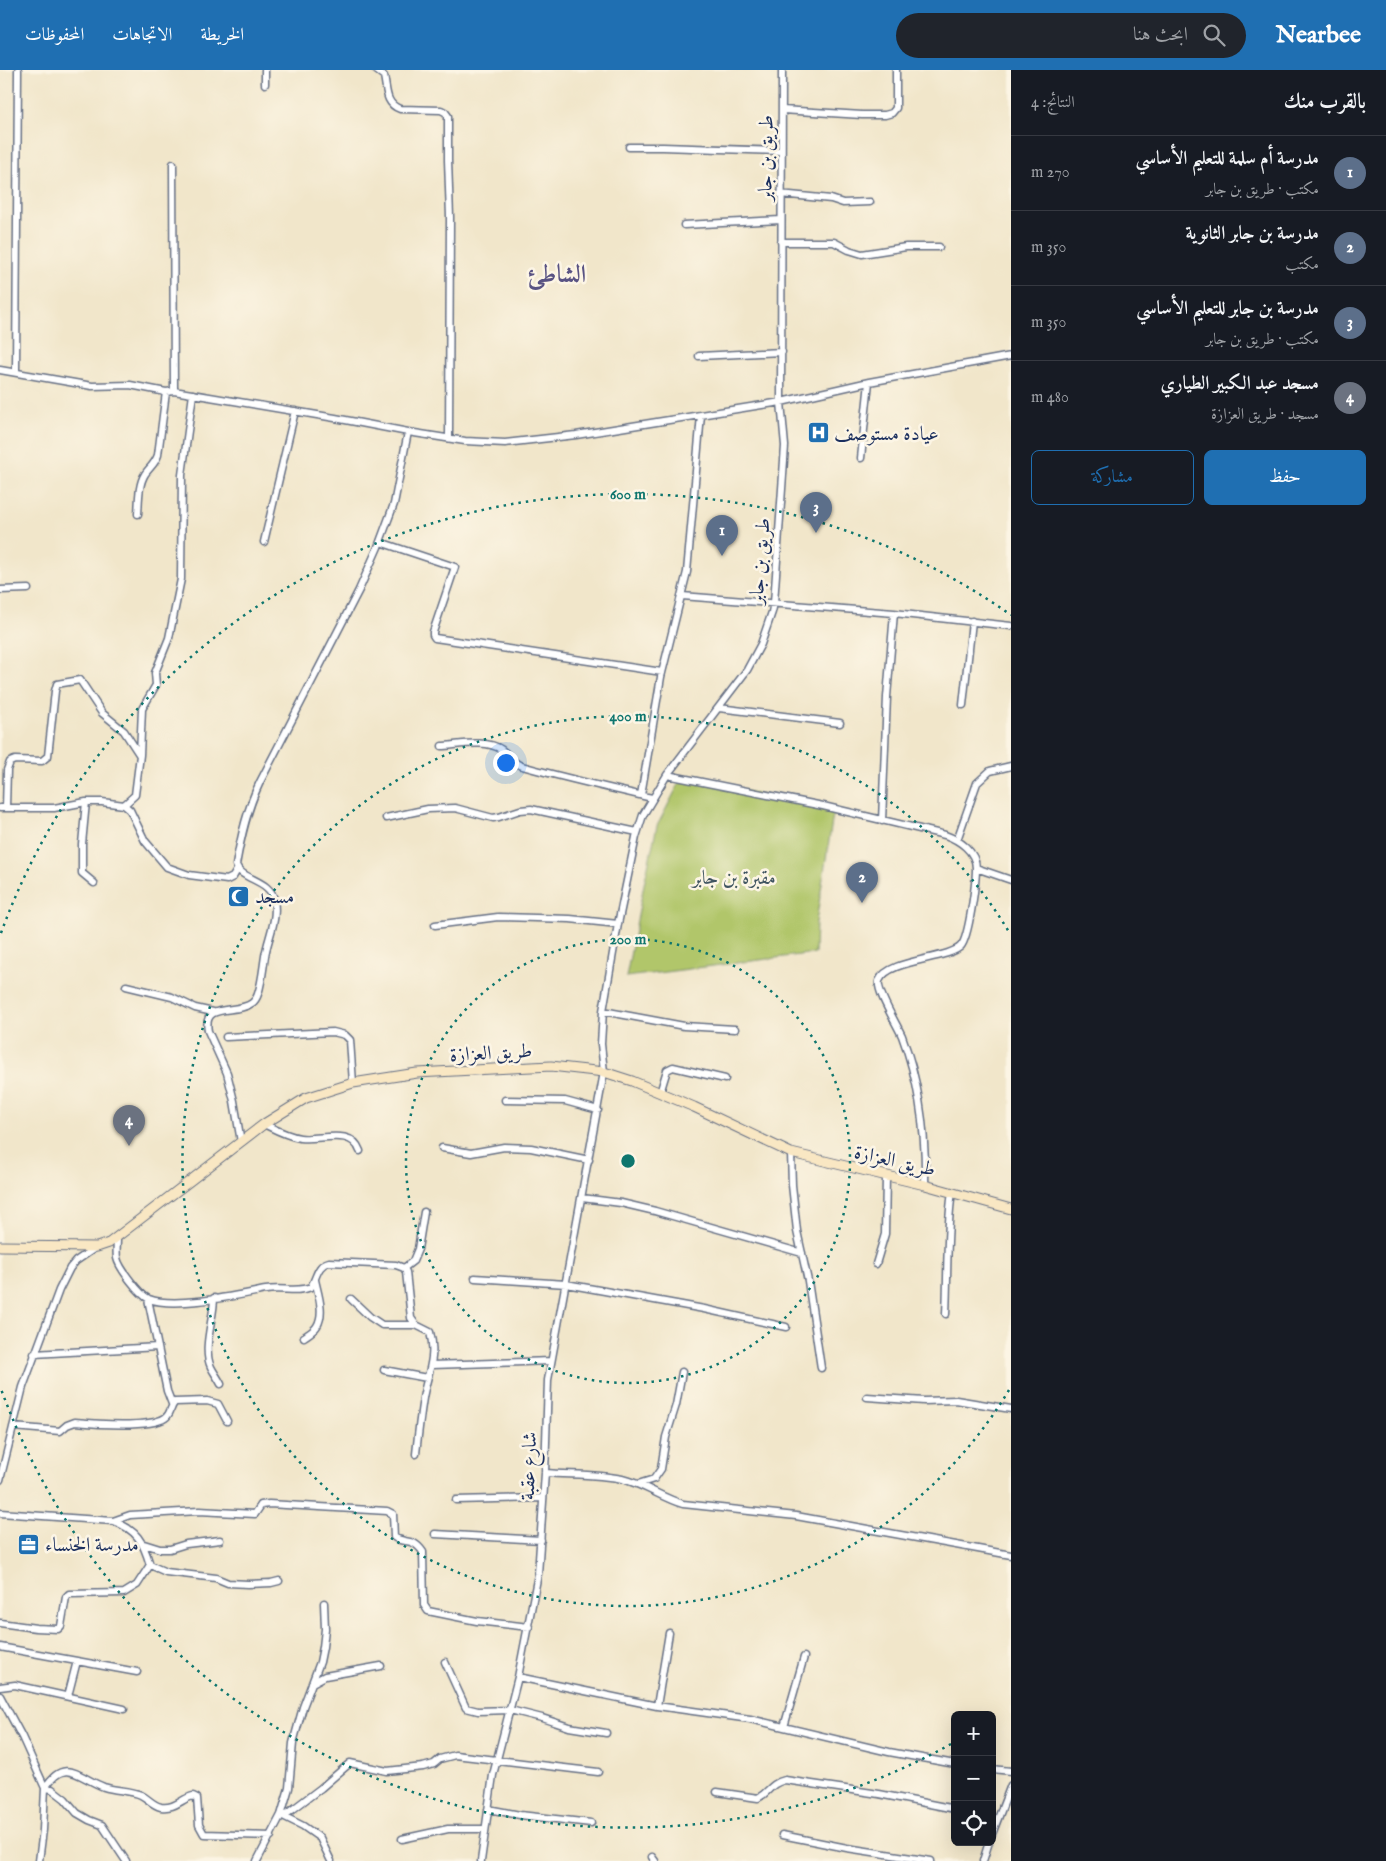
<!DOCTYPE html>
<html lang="ar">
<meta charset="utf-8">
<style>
body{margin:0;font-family:"IM FELL English",Amiri,serif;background:#20242c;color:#f1f3f6;direction:rtl}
.controls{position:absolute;right:15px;bottom:15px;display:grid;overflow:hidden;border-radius:8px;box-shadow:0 5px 20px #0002}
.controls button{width:45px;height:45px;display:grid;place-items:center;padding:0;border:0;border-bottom:1px solid #363941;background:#171b24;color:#f1f3f6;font:25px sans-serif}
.you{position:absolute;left:505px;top:692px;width:18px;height:18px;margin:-12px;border:4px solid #fff;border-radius:50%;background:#1a73e8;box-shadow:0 0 0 8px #1a73e833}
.badge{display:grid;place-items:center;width:32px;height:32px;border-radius:50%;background:#1f6fb2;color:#fff;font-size:16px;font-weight:700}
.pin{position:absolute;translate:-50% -41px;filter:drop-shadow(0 1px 2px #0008)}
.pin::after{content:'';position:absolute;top:26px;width:18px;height:15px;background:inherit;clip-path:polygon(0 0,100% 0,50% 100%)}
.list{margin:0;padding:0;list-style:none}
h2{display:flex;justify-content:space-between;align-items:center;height:65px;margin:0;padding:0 20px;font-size:21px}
h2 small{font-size:16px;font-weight:400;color:#9ea1a6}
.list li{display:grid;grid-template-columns:32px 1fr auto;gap:15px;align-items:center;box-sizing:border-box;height:75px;padding:0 20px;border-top:1px solid #363941}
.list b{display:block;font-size:19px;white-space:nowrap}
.list p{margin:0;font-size:16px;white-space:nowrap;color:#9ea1a6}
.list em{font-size:16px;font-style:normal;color:#9ea1a6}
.actions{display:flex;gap:10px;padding:15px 20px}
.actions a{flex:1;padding:11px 0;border:1px solid #1f6fb2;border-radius:8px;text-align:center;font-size:18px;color:#1f6fb2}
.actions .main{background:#1f6fb2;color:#fff}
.icon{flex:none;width:28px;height:28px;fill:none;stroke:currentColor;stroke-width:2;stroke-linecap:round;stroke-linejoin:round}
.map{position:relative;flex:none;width:1011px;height:1791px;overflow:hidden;direction:ltr}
header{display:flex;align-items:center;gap:30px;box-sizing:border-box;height:70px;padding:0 25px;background:#1f6fb2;color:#fff}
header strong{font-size:24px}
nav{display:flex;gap:28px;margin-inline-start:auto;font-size:18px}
.search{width:350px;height:45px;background:#20242c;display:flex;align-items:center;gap:12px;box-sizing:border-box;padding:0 18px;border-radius:28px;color:#9ea1a6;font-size:19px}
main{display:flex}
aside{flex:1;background:#171b24}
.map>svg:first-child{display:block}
</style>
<header>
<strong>Nearbee</strong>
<div class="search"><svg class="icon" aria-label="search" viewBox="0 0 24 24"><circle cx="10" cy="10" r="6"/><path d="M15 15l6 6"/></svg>ابحث هنا</div>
<nav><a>الخريطة</a><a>الاتجاهات</a><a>المحفوظات</a></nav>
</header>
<main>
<aside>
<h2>بالقرب منك<small>النتائج: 4</small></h2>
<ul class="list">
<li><span class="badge" style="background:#5c6f8a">1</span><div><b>مدرسة أم سلمة للتعليم الأساسي</b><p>مكتب · طريق بن جابر</p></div><em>270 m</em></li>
<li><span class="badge" style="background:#5c6f8a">2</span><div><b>مدرسة بن جابر الثانوية</b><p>مكتب</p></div><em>350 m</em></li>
<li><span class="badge" style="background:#5c6f8a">3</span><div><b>مدرسة بن جابر للتعليم الأساسي</b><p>مكتب · طريق بن جابر</p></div><em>350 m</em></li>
<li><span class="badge" style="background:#6b7280">4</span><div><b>مسجد عبد الكبير الطياري</b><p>مسجد · طريق العزازة</p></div><em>480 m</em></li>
</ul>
<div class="actions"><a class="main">حفظ</a><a>مشاركة</a></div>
</aside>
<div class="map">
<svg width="1011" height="1791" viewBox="0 0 1011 1791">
<rect width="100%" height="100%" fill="#fcf5e5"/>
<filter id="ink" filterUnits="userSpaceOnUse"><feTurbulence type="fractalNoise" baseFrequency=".02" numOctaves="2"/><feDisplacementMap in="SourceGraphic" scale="10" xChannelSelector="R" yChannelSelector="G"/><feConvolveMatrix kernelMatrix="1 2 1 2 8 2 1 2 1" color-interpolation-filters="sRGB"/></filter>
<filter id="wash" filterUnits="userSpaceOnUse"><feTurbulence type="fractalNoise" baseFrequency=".0096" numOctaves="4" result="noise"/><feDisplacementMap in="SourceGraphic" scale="20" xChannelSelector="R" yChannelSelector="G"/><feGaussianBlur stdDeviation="1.12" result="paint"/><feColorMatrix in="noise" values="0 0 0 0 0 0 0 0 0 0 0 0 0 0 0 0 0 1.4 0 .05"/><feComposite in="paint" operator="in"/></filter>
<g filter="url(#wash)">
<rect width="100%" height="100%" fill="#f1e6ca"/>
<path fill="#b1c66a" stroke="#667a64" d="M682 708 834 739 816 852 815 883 626 907 644 814 657 756Z"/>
</g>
<g filter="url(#ink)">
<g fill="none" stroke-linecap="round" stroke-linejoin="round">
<defs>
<path id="street" d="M265 0V14
M376 0 384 6C387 19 385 34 400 39L441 40 445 42 448 46V90L450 147 449 368
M782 40 862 45H885L892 43 896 38V0
M629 77H663L781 81
M173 94 174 321
M780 124 831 129 843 133 870 132
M684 155 781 150
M781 172H834L849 180 862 184 906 177H939
M699 286 782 282
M0 300 92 316 130 315 166 322 174 321 335 348 408 362 465 371 505 373 576 365 781 332 869 312 1011 286
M16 302 18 0
M861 388 869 312
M138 444C139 432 138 415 145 404 150 397 155 394 158 385L166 322
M264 472 295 341
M380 472 455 497 433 562V565L435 568 662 602
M0 520 28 519
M682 526 894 543 1011 556
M963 635 972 551
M719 638 840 653
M442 676C460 675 487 669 502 680 510 685 512 693 522 696 565 708 609 718 652 728
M667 705 823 736 945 765C959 770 976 781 976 798 976 812 969 867 961 876 948 890 887 889 879 911 876 921 897 954 902 966 920 1014 926 1064 925 1115
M641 725 661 607 687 502 701 345
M86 732 82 774V803L94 813
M124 735 135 725 140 685 142 639 156 615 155 603 169 568 181 509 182 405 193 324
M0 738H54L86 732H102L124 735 130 740 145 771 167 797 189 805 227 810 233 807 237 800
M6 738 7 700 10 692 15 690 42 691 48 686 55 621 57 614 80 610 102 643 124 661 139 684
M386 748 428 739 455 738 493 748 499 747 520 740 531 739 637 762
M882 751 887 627 894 543
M957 770 977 713 990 701 1011 696
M976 798 1011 810
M435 855 498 847 570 849 618 854
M126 916 172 927 195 938 213 942
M603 941 684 956 735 959
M226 967 333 962 345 965 350 970 353 1013
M660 1023 667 1000 673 997 725 1009
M505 1030 565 1031 598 1040
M264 1054C276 1060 287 1066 300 1068 319 1071 352 1057 360 1081
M241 1072 234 1031 227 1003 208 961C202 931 237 945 252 933 255 931 257 927 258 924 262 912 263 899 265 886 268 867 278 850 274 830 271 810 241 810 236 795 241 766 247 739 260 712L359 520 378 477 394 434 408 362
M442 1078 471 1083 504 1077 531 1078 589 1090
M791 1083 792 1115 797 1161 808 1211 821 1298
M582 1128 621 1133 655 1141 802 1183
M117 1169C117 1175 116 1182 117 1188 119 1198 140 1225 149 1229 175 1239 238 1225 266 1220 282 1217 297 1223 311 1217 317 1207 317 1195 329 1192L396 1195 404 1198 406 1202 411 1248 416 1255 430 1262C437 1288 427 1304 423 1328 420 1347 418 1365 416 1384
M876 1194 885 1164 886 1107
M404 1198 413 1191 418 1179 424 1142
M475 1208 566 1214 704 1239 786 1257
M214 1228C214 1249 202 1278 211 1297 214 1303 218 1308 221 1314
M148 1229 167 1321 172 1334
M351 1229 370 1247 382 1255H416
M946 1244C948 1203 946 1162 952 1122
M304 1267C308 1264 314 1261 317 1256 325 1243 318 1224 315 1210
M34 1284 158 1277
M432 1295 551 1291
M384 1300 427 1308
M867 1327 924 1331 956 1330 1011 1339
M13 1357 60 1361 67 1355 75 1352C95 1354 150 1358 165 1348 171 1344 170 1337 175 1332L207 1331 218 1334 227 1351
M545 1403C570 1405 597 1404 622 1409 644 1414 662 1428 683 1434L796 1446 1011 1485
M0 1410 23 1317 59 1220 70 1198 76 1191 95 1178
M638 1414 654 1409 661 1399 666 1367 676 1335 682 1302
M456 1430 543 1428
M0 1443 113 1451C137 1460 143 1471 150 1495L166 1502 216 1508 228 1513 248 1514 271 1513 279 1511
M113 1451 130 1445 199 1441 255 1444 261 1435 269 1434 387 1441 393 1444 394 1467C405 1475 412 1466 423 1482L424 1535 428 1541 477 1551 529 1557
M435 1464 541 1470
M144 1474 160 1479H170L186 1474 220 1470
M0 1553 36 1558 58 1559 61 1556 66 1527 69 1524 124 1523 137 1515 150 1495
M0 1577 137 1602
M445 1592 466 1638 478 1641 510 1640 542 1648 569 1657 606 1663
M518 1607 657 1636 750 1649 889 1682 955 1694
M312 1613 325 1606 381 1596
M0 1617 15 1615 124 1639
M0 1626 22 1667 45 1718 43 1760 39 1791
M68 1626 77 1591
M657 1636 669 1563
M784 1657 804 1587
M992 1699 1011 1701
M717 1722 758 1728C770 1722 769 1714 785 1710L879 1724 955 1739
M488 1739 520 1745 591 1753
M281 1745 303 1756 320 1768 331 1791
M284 1746 321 1718 350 1693 387 1701 423 1697 434 1694 440 1689 455 1685 598 1702
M992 1764 1011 1715
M782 1765 847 1778 931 1791
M402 1769 448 1759H485
M652 1787 655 1791
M126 1791 102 1755 89 1750 77 1743 65 1729 52 1719 45 1718C65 1686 79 1708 104 1717 116 1721 130 1720 141 1725 149 1729 152 1735 161 1737 175 1739 181 1729 193 1726L197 1728 199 1755 204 1764 271 1766
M257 1791 281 1745 289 1718 293 1673 303 1637 320 1592 323 1577 325 1559 324 1533
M481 1791 493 1705 518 1607 538 1504 545 1403 548 1310 604 1002 601 974 603 941 618 854 636 767 643 745 667 705 747 600 761 574 772 542 774 533 785 376 781 332 782 0
M983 1791 989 1772"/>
<path id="secondary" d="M0 1176 97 1177 109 1173 264 1054 306 1028 353 1013 417 1003 551 996 604 1002 632 1011 694 1037 791 1083 925 1115 1011 1139"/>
</defs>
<use href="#street" stroke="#666f84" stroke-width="9"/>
<use href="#secondary" stroke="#666f84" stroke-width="11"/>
<use href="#street" stroke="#fff" stroke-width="6"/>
<use href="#secondary" stroke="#f9e7c3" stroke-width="9"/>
</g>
</g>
<g fill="none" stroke="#0f766e" stroke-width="2.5" stroke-dasharray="2.5 5">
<circle cx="628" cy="1091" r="222"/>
<path d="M1009 1320A445 445 0 1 1 1009 862"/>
<path d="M951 1674A667 667 0 0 1 1 1319M1 863A667 667 0 0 1 1011 545"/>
</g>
<defs>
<symbol id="hospital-square" viewBox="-11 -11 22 22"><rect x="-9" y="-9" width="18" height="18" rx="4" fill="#1f6fb2" stroke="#fcf5e5"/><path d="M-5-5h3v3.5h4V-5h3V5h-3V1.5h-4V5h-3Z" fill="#fff"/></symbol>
<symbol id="mosque-square" viewBox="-11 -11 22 22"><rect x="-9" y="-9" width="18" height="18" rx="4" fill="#1f6fb2" stroke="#fcf5e5"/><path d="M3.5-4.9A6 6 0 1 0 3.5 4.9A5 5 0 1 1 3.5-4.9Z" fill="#fff"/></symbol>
<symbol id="office-square" viewBox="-11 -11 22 22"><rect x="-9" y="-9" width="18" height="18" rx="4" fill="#1f6fb2" stroke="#fcf5e5"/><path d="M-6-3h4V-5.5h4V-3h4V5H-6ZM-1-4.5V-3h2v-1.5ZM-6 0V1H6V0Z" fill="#fff"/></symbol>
</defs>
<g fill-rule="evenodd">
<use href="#hospital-square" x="806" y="350" width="25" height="25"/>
<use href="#mosque-square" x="226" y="814" width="25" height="25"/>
<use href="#office-square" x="16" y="1462" width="25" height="25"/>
</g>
<g text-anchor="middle" stroke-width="5" stroke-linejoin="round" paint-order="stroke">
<g font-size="20" fill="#1b2f5e" stroke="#fcf5e5">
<text transform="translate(765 88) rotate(-89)" y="7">طريق بن جابر</text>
<text transform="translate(759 491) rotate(-85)" y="7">طريق بن جابر</text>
<text transform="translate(491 982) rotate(-3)" y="7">طريق العزازة</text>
<text transform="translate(895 1090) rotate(13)" y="7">طريق العزازة</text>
<text transform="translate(528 1396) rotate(-88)" y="7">شارع عقبة</text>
</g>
<g font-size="20" fill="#1b2f5e" stroke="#fcf5e5" text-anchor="start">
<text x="834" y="370">عيادة مستوصف</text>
<text x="255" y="833">مسجد</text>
<text x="45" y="1481">مدرسة الخنساء</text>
</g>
<g font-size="20" fill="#405561" stroke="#fcf5e5">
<text x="734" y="814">مقبرة بن جابر</text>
</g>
<g font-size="25" font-weight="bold" fill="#595383" stroke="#fcf5e5">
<text x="557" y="212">الشاطئ</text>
</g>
</g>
<circle cx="628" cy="1091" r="8" fill="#0f766e" stroke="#fcf5e5" stroke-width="2.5"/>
<g font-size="15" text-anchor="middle" font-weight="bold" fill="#0f766e" stroke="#fcf5e5" stroke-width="5" stroke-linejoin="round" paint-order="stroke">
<text x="628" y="429">600 m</text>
<text x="628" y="651">400 m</text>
<text x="628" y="874">200 m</text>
</g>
</svg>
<div class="controls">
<button>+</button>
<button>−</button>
<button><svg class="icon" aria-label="locate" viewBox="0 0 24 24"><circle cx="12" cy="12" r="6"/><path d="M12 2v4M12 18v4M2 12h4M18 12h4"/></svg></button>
</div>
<div class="you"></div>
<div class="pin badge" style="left:722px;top:486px;background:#5c6f8a">1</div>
<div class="pin badge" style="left:862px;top:833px;background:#5c6f8a">2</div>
<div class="pin badge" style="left:816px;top:463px;background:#5c6f8a">3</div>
<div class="pin badge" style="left:129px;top:1076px;background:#6b7280">4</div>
</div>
</main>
